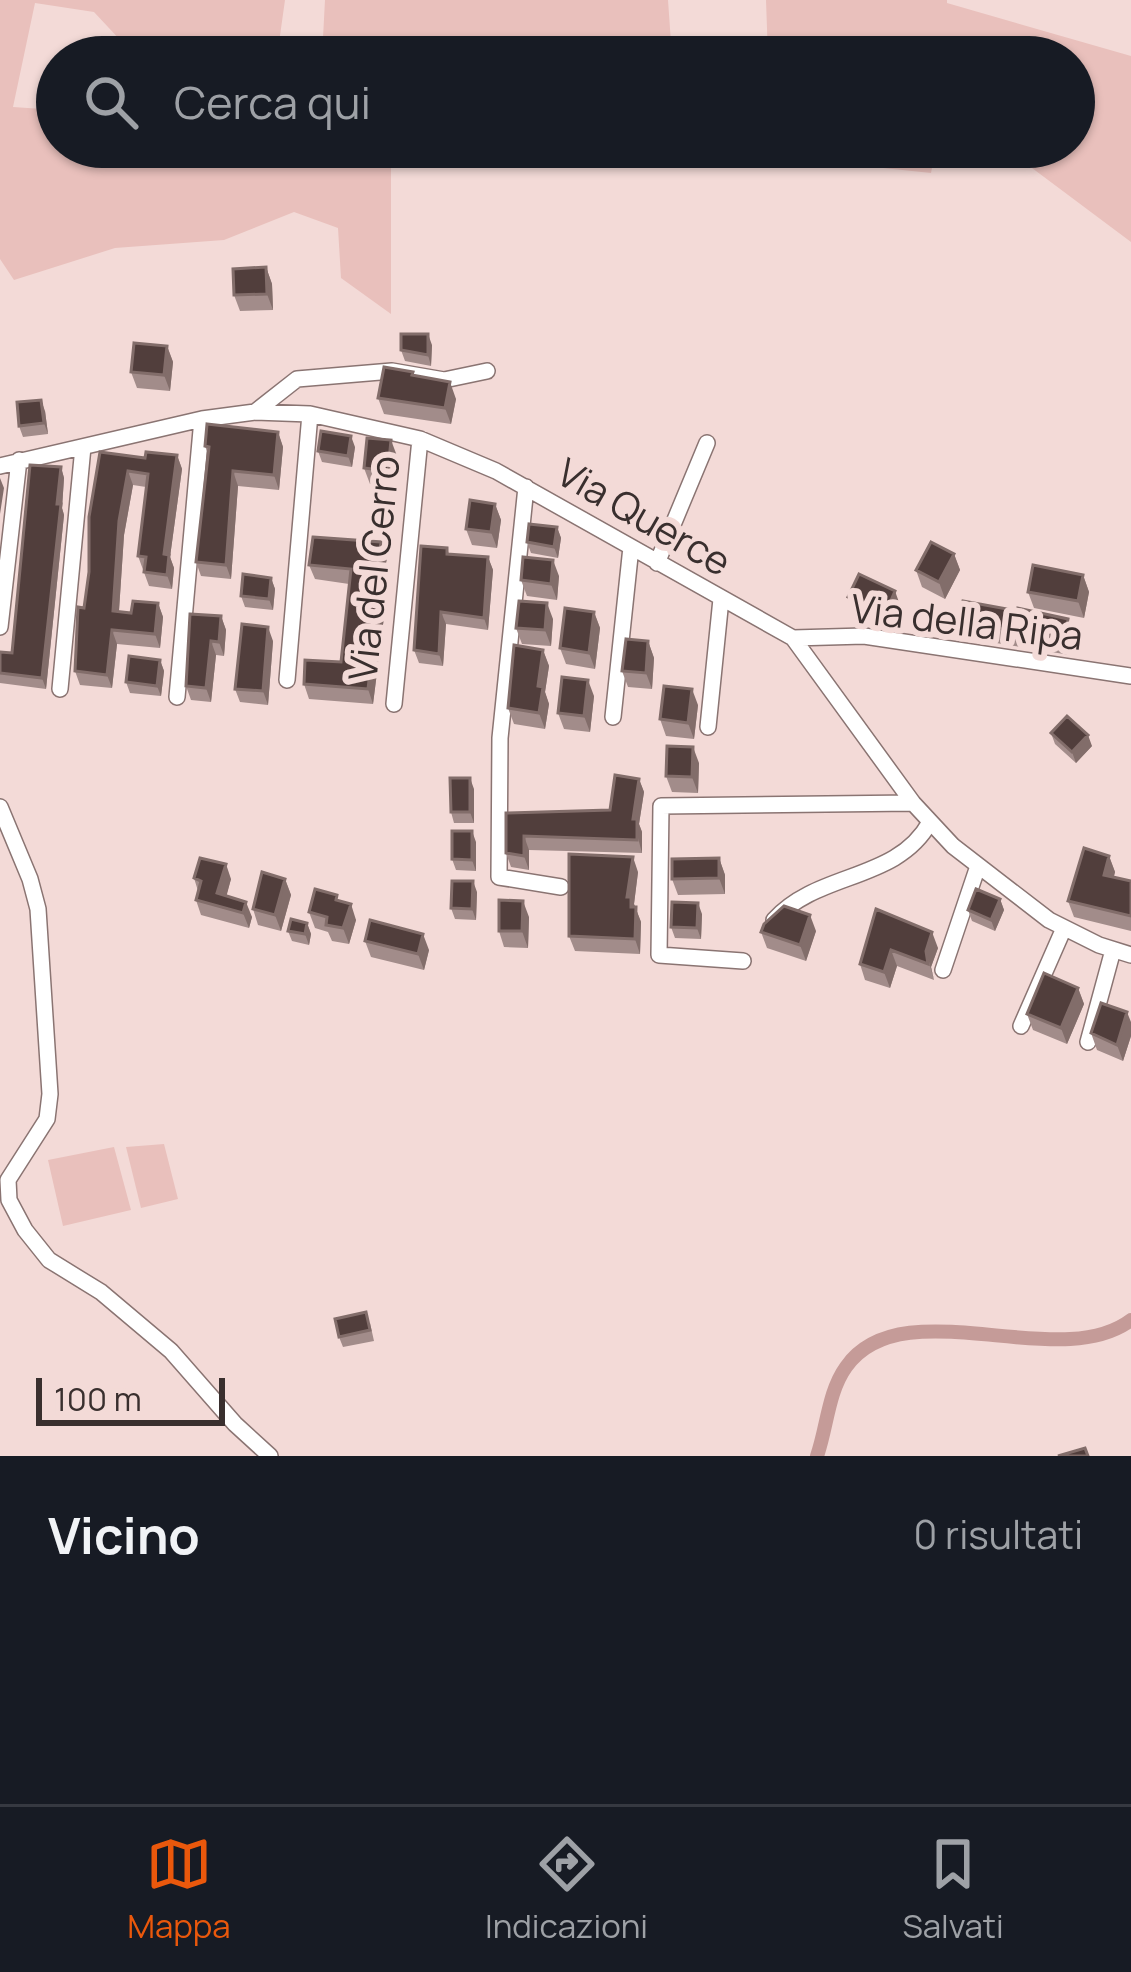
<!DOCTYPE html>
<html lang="it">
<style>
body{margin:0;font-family:Manrope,sans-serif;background:#20242c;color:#f1f3f6}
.scale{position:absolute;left:36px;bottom:30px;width:189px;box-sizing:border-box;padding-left:12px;border:6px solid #392f2e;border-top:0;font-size:33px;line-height:42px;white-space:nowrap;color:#392f2e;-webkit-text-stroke:9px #f3dad7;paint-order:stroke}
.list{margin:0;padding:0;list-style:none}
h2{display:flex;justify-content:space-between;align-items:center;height:156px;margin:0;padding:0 48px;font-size:51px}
h2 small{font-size:39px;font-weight:400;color:#9ea1a6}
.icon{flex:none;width:66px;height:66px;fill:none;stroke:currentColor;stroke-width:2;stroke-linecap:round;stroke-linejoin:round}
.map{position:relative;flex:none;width:1131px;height:1456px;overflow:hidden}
.search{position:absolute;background:#171b24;box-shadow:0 3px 9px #0004;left:36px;right:36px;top:36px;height:132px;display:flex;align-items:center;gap:30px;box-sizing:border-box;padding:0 42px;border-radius:66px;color:#9ea1a6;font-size:45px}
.sheet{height:348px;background:#171b24}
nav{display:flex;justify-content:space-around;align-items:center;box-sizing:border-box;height:168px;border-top:3px solid #363941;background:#171b24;font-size:33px;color:#9ea1a6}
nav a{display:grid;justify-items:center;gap:6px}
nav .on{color:#ea580c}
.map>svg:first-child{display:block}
</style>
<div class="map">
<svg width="1131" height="1456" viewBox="0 0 1131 1456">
<rect width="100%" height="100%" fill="#f3dad7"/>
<path fill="#e9c0bc" d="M0 0H285L277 57H136L94 12 35 3 13 107 57 110V147H676L677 166 391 163V314L341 278 338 228 294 212 224 240 115 248 14 280 0 259Z
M325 0H668L672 57H322Z
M766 0H947V3L1131 56V242L1032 168 980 147H1074V57H768Z
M845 147H936L931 173 845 164Z
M164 1144 178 1199 141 1208 126 1147Z
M114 1147 131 1210 63 1226 48 1160Z"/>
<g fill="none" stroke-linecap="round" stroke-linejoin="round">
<path stroke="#c59b98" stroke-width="14" d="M817 1456C827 1428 828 1392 846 1367 902 1287 1059 1375 1131 1320"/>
<defs>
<path id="minor" d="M255 412 297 379 392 371 444 380 487 371
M0 466 202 419 255 412 310 414 420 439 496 471 793 638 913 803 953 846 1049 920 1099 945 1131 955
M526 487 500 738 499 877 561 887
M657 563 707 443
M0 627 19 460
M793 638 864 636 1131 676
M287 680 310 414
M60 689 83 447
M177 697 202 419
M394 704 420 439
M613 717 631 547
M708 727 721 599
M0 807 30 879 38 909 50 1094 47 1119 8 1180 9 1200 25 1230 49 1260 101 1292 171 1351 235 1424 270 1456
M774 920C818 871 897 882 930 822
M743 961 659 955 661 806 913 803
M943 970 978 866
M1021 1026 1064 928
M1088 1042 1113 950"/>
</defs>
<use href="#minor" stroke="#8a7472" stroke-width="18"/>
<use href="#minor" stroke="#fff" stroke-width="15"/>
</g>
<path fill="#a28c8a" d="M266 267 272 284 273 310 240 311 234 295Z
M432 345 431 366 405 361 401 350Z
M167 346 173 362 170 391 137 388 131 372Z
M413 372 414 375 456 399 451 424 384 414 378 398Z
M45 411 48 434 23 437 19 426Z
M278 432 283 447 279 490 238 486 231 579 201 576 196 562 208 454 205 446Z
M355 447 352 467 322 462 318 451Z
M100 452 145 458 177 455 182 469 170 557 174 568 172 589 149 586 138 556 146 487 133 485 124 535 119 611 131 613 158 603 163 617 160 648 117 644 112 688 80 685 75 671 89 572Z
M397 456 394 487 370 484 364 468Z
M61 467 64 478 62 508 64 515 46 689 0 683V652L12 653Z
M495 504 501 520 497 548 472 545 466 529Z
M557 527 561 538 558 558 531 553 527 542Z
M381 542 387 557 383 582 387 593 373 704 309 699 304 684 341 662 349 584 315 579 309 565Z
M447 548 449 554 488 557 493 570 488 630 446 624 443 666 419 663 414 650Z
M954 554 960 570 945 599 922 587 916 570Z
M1083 575 1089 592 1084 618 1034 608 1028 592Z
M559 576 557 600 527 596 521 580Z
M271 578 275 589 273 610 245 607 241 596Z
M848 597 901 608 891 628 854 613Z
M1018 611 1074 635 1070 655 965 638 959 622Z
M594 612 600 628 595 669 566 664 560 648Z
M221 616 226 630 224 656 216 655 211 702 191 700 186 686Z
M553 619 551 646 522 644 516 628Z
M273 641 268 705 240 702 235 689Z
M648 641 654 658 652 689 628 687 622 671Z
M543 650 549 666 545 692 549 704 545 729 514 724 508 708Z
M160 660 164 671 161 696 130 693 126 682Z
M594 696 590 732 564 729 558 713Z
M698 705 694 739 666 736 660 719Z
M1051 733 1092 746 1076 763 1055 744Z
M699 763 698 793 672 792 666 776Z
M639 779 644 792 639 824 642 832V853L529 850V870L511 867 506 853V813L610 810Z
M474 789V823H454L451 812Z
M476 842V871L456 870 452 859Z
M1109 856 1115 872 1114 877 1131 881V931L1074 917 1068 901Z
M719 858 725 875V894L678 895 672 879Z
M638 872 634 904 641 922 640 954 575 951 569 936Z
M194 878 231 879 226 896 252 917 249 928 201 915 196 900 198 891Z
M285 879 291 895 281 931 258 925 253 909Z
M477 892 476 920 455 919 451 908Z
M1000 899 1004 910 995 931 972 921 968 910Z
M339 901 356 920 349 944 332 941 328 932 315 928 309 912Z
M876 909 938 948 931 967 934 980 897 966 890 988 865 980 860 964Z
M702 914 701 939 675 938 671 927Z
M529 917 528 948 504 947 499 931Z
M307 923 311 934 309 945 292 941 288 931Z
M816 931 806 961 767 948 761 932Z
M365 941 429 950 424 970 371 957Z
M1078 988 1084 1004 1067 1044 1033 1030 1027 1014Z
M1131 1022V1036L1123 1061 1097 1050 1091 1033Z
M370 1323 374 1341 343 1347 339 1337Z"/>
<path fill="#826d6a" d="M266 267 272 284 273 310 267 294Z
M428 334 432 345 431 366 428 355Z
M167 346 173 362 170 391 164 375Z
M450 382 456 399 451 424 445 408Z
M41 400 45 411 48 434 44 423Z
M278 432 283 447 279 490 274 475Z
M351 436 355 447 352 467 348 456Z
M391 440 397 456 394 487 388 471Z
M177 455 182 469 170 557 174 568 172 589 167 575 164 554Z
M61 467 64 478 62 508 64 515 46 689 42 678Z
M128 471 133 485 124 535 118 625 113 611 119 521Z
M233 471 238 486 231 579 226 565Z
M0 478 4 488 0 514Z
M495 504 501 520 497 548 491 532Z
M557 527 561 538 558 558 554 547Z
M381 542 387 557 383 582 387 593 373 704 368 689 376 577Z
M954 554 960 570 945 599 939 582Z
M488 557 493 570 488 630 484 618Z
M553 560 559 576 557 600 551 584Z
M1083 575 1089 592 1084 618 1078 601Z
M271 578 275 589 273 610 269 599Z
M895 591 901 608 891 628 886 612Z
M158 603 163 617 160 648 155 634Z
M547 603 553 619 551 646 545 630Z
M441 612 446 624 443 666 439 654Z
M594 612 600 628 595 669 589 653Z
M221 616 226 630 224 656 219 642Z
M1068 619 1074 635 1070 655 1064 639Z
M268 627 273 641 268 705 263 691Z
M112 630 117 644 112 688 107 675Z
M211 641 216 655 211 702 206 688Z
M648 641 654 658 652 689 646 673Z
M543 650 549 666 545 692 549 704 545 729 539 713 538 686Z
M160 660 164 671 161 696 157 686Z
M588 680 594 696 590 732 584 716Z
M692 689 698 705 694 739 688 723Z
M1088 735 1092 746 1076 763 1072 752Z
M693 747 699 763 698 793 692 777Z
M470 778 474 789V823L470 812Z
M639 779 644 792 639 824 642 832V853L633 819Z
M472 831 476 842V871L472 860Z
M524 836 529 850V870L524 856Z
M1109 856 1115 872 1109 891 1104 875Z
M633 857 638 872 634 904 641 922 640 954 635 939 627 897Z
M719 858 725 875V894L719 878Z
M226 864 231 879 223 909 217 893Z
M285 879 291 895 281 931 275 915Z
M473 881 477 892 476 920 472 909Z
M1000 899 1004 910 995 931 991 920Z
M523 901 529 917 528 948 522 931Z
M246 902 252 917 249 928 243 913Z
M698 903 702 914 701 939 697 928Z
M351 904 356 920 349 944 343 928Z
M810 915 816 931 806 961 800 945Z
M307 923 311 934 309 945 305 934Z
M932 932 938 948 931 967 934 980 926 951Z
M423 934 429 950 424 970 418 954Z
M891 950 897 966 890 988 884 972Z
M1078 988 1084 1004 1067 1044 1061 1028Z
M1127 1012 1131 1022V1036L1123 1061 1117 1045Z"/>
<path fill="#513e3c" stroke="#826d6a" stroke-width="3" d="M266 267 267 294 234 295 233 269Z
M401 334H428V355L401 350Z
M134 343 167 346 164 375 131 372Z
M384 367 413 372 412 375 450 382 445 408 378 398Z
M41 400 44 423 19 426 17 402Z
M207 424 278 432 274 475 233 471 226 565 196 562 209 447 205 446Z
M321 431 351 436 348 456 318 451Z
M367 438 391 440 388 471 364 468Z
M100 452 145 458 146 452 177 455 164 554 169 555 167 575 144 572 146 557 138 556 148 474 128 471 119 521 113 611 131 613 133 601 158 603 155 634 112 630 107 675 75 671 78 607 84 608 89 572V517Z
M30 465 61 467 57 504H61L42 678 0 673V652L12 653Z
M470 500 495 504 491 532 466 529Z
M529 524 557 527 554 547 527 542Z
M313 537 381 542 376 577 381 578 368 689 304 684 305 660 341 662 351 569 309 565Z
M931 542 954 554 939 582 916 570Z
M421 546 447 548V554L488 557 484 618 441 612 439 654 414 650Z
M523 557 553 560 551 584 521 580Z
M1033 565 1083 575 1078 601 1028 592Z
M243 574 271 578 269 599 241 596Z
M859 574 895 591 886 612 848 597Z
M519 601 547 603 545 630 516 628Z
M963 601 1018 611V608L1068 619 1064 639 959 622Z
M565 608 594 612 589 653 560 648Z
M190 614 221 616 219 642 211 641 206 688 186 686Z
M242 624 268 627 263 691 235 689Z
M626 639 648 641 646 673 622 671Z
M514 645 543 650 538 686 543 687 539 713 508 708Z
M129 656 160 660 157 686 126 682Z
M562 677 588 680 584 716 558 713Z
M664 686 692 689 688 723 660 719Z
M1067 716 1088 735 1072 752 1051 733Z
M667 746 693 747 692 777 666 776Z
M615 775 639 779 633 819H637V840L524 836V856L506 853V813L610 810Z
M450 778H470V812H451Z
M452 831H472V860L452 859Z
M1084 848 1109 856 1104 875 1131 881V916L1068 901Z
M569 854 633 857 627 897H631V907H636L635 939 569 936Z
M200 858 226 864 217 893 246 902 243 913 196 900 201 881 194 878Z
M719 858V878L672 879V859Z
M262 872 285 879 275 915 253 909Z
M452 881H473L472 909 451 908Z
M315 889 337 895 336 900 351 904 343 928 326 925 327 917 309 912Z
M976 889 1000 899 991 920 968 910Z
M499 900 523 901 522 931H499Z
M672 902 698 903 697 928 671 927Z
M784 906 810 915 800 945 761 932 764 924Z
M876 909 932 932 926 951 928 964 891 950 884 972 860 964Z
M291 919 307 923 305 934 288 931Z
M370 920 423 934 418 954 365 941Z
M1044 973 1078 988 1061 1028 1027 1014Z
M1101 1003 1127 1012 1117 1045 1091 1033Z
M366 1312 370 1330 339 1337 335 1319Z
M1085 1448 1088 1456H1058Z"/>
<g text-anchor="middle" stroke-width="12" stroke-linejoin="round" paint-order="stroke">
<g font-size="39" fill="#392f2e" stroke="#f3dad7">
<text transform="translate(644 517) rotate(30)" y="14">Via Querce</text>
<text transform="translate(374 568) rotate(-84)" y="14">Via del Cerro</text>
<text transform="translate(967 622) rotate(7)" y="14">Via della Ripa</text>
</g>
</g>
</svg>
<div class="scale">100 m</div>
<div class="search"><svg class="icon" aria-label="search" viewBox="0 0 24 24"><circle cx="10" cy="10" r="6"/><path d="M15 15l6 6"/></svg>Cerca qui</div>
</div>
<section class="sheet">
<h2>Vicino<small>0 risultati</small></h2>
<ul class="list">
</ul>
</section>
<nav>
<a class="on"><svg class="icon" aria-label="map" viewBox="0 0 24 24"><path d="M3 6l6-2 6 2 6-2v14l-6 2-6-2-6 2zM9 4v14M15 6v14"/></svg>Mappa</a>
<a><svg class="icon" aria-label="directions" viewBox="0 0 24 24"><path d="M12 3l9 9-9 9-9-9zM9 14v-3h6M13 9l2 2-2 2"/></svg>Indicazioni</a>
<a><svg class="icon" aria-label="saved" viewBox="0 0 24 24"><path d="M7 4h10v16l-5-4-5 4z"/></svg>Salvati</a>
</nav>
